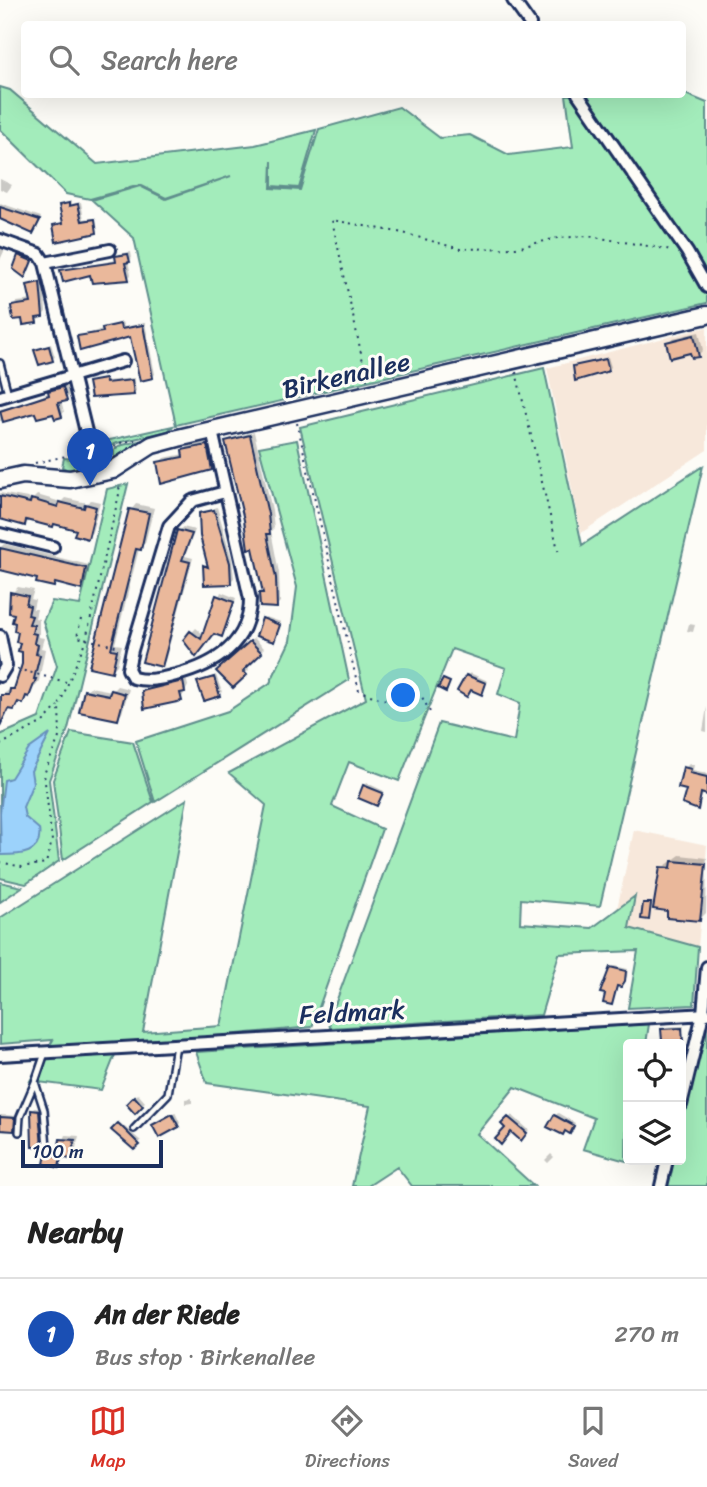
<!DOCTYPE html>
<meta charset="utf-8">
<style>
body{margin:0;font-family:Sriracha,sans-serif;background:#f6f6f6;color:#222}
.controls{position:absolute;right:21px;bottom:21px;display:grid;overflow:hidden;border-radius:7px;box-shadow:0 7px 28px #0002}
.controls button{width:63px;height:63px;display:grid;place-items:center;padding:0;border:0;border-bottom:2px solid #e0e0e0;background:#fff;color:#222;font:35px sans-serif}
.scale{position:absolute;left:21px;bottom:18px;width:142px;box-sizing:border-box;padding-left:7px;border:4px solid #1b2f5e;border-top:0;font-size:19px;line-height:24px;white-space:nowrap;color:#1b2f5e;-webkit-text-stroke:5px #fdfcf7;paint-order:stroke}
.you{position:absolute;left:404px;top:696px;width:24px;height:24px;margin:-18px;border:5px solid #fff;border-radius:50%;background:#1a73e8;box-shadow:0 0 0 10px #1a73e833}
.badge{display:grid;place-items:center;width:46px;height:46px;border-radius:50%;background:#d93025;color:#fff;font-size:23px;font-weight:700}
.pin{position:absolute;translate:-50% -58px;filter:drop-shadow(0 2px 4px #0008)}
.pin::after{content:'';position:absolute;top:37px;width:24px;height:21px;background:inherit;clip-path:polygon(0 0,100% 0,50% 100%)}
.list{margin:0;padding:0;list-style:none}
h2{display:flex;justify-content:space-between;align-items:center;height:91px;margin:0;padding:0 28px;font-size:30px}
h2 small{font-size:23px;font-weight:400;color:#767676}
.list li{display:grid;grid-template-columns:46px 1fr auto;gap:21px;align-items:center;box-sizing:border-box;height:112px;padding:0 28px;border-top:2px solid #e0e0e0}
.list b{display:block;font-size:26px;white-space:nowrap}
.list p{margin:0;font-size:23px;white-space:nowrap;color:#767676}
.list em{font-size:23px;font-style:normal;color:#767676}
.icon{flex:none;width:38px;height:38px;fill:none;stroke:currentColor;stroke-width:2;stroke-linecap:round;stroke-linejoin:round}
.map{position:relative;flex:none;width:707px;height:1186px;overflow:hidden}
.search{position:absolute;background:#fff;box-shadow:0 7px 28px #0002;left:21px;right:21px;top:21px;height:77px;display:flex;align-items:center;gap:18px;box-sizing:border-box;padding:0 24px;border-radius:7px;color:#767676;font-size:26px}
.sheet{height:203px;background:#fff}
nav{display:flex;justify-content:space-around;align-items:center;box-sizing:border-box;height:98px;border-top:2px solid #e0e0e0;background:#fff;font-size:19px;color:#767676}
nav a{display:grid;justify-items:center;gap:4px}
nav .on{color:#d93025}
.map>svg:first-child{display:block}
</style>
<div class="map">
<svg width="707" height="1186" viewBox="0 0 707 1186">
<rect width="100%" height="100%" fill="#fdfcf7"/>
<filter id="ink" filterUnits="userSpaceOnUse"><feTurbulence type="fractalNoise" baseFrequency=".0143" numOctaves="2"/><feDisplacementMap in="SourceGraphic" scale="14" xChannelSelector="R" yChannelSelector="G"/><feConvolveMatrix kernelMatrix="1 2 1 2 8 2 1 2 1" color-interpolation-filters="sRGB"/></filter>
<g filter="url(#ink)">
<path fill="#f7e8db" d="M707 327V450L581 533 547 368Z
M634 830 707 845 698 947 628 928 635 897 617 909Z"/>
<path fill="#a3ecbb" stroke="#5f8e8c" stroke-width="2" d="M0 87 10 90 97 164 255 145 316 130 299 188 272 186V161L271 188 300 190 319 129 399 107 440 138 470 135 509 155 573 147 566 95 683 93 707 103V303L176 425 134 238 92 200 140 186 166 199 231 176 166 198 140 185 90 199 66 194 0 129Z
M544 368 582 545 703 466 600 906 521 899 520 923 592 928 635 896 629 928 698 947 694 1005 628 1008 638 951 559 954 541 1015 330 1028 329 1021 439 723 514 741 520 703 498 694 506 668 452 649 399 781 349 762 332 806 382 829 312 1027 119 1045 101 1090 30 1081 53 1040 0 1044V918L187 799 143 1032 221 1026 266 805 229 773 366 699 300 427Z
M173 426 168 431 117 443 98 453 96 443Z
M171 433 116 462 114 459V450L119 446Z
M297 440 349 680 155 802 136 741 228 711 270 683 290 641 297 587 259 447Z
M64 458 90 461V467L68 470 62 467Z
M128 484 68 729 49 780 59 861 26 884 0 878V735L39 718 57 666 43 621 52 601 80 605 107 489Z
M71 732 133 742 153 802 63 860 53 780Z
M0 881V882L22 887 0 902Z
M649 1024 646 1044H628L626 1161 583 1149 594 1118 515 1087 477 1134 534 1186H412L397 1167 368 1186H352L370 1106 207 1083 196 1052Z
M707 1026V1186H666L672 1160H681V1125Z"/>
<path fill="#9cd2fb" stroke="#6891bc" stroke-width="2" d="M50 734 31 771 33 783 23 807 25 817 39 829C43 855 20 855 1 855L0 813 4 780 11 778 29 749Z"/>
<path fill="#0003" d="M0 179 12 185 7 192 0 189Z
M71 201 72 204 81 202 84 219 93 218 95 231 54 226 64 222 61 206Z
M0 203 41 217 36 230 33 232 0 218Z
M0 244 6 247 0 260Z
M131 252 132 258 128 261 131 275 128 278 62 270 117 260 119 254Z
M23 254 34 258 25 276 18 273Z
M44 279 46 312 36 322 24 317 13 306 17 302 32 300 28 285Z
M122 322 124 327 145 323 155 374 152 377 131 335 79 337Z
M699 332 703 350 698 355 668 342 673 338Z
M51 344 55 357 52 359 36 350Z
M608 357 611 367 608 370 575 366Z
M134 378 136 391 133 393 90 383Z
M66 385 69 396 61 400 64 412 61 416 55 412 36 411 0 421V409L26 403Z
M254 432 272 510 274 528 271 531 279 573 280 602 276 606 261 594 265 590 226 442 231 438Z
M211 441 215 464 211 469 159 463 164 458 184 454 188 446Z
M0 493 33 499 37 495 61 502 65 498 87 503 91 500 100 502 92 532 88 537 78 528 30 519 25 525 0 517Z
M136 504 154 508 145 543 139 549 115 644 122 645 117 665 112 670 91 666 131 510Z
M217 507 232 559 234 578 230 582 204 566 208 562 201 514Z
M183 527 195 530 185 556 193 558 165 661 161 665 178 531Z
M4 544 89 565 85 584 81 588 57 582 53 585 39 578 0 568V548Z
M18 587 34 590 31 599 35 600 33 609H37L35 618 39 619V637L44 638 41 648 45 649 39 681 22 702 3 715 0 714V696L20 683 24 650 20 649 12 593Z
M221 592 236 598 225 631 221 635 214 632 200 651 185 640 196 628 204 635Z
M266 617 281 622 273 640 263 619Z
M689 624 695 625 693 632 687 631Z
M254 638 264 648 246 666 249 670 233 685 219 671Z
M470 673 488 681 481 693 472 689 467 676Z
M216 675 222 692 219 694 199 682Z
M186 678 188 686 181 699 144 692 147 688Z
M117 686 129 689 122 713 117 718 85 691 90 687 112 691Z
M707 707V732L703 731Z
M689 764 694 765 693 770 707 773V793L704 792 697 808 688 788 685 768Z
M367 783 384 791 377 804 365 786Z
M680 855 707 858 706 913 700 919 662 868Z
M614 966 628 969 627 977 618 984 612 1003V968Z
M684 1026 682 1041 663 1030 666 1027Z
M138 1094 145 1102 135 1111 128 1104Z
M192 1098V1103L185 1104V1099Z
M35 1108 41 1109 44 1142 41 1145 33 1111Z
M175 1112 180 1123 178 1125H154Z
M558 1113 575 1123 572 1129 563 1133 555 1116Z
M0 1115 17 1116 16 1126 0 1128Z
M512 1115 529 1130 521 1138 504 1124Z
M120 1123 141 1141 134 1148 114 1130Z
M66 1135 79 1136 75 1152 70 1157 64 1156 59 1166 48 1154 52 1150 59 1151Z
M551 1154 554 1157 548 1163 545 1160Z"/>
<path fill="#eab89b" stroke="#1b2f5e" stroke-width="2" d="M69 203V206L78 204 82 221 95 219 97 233 56 242 53 225 63 223 59 205Z
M0 207 40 220 33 234 0 219Z
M128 254 130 262 125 263 129 280 92 283 90 275 63 282 60 270 116 262 115 256Z
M18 255 32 261 25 278 13 269Z
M40 282 43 317 36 318 37 323 23 325 22 319 13 320 11 306 31 303 27 285Z
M120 324 121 329 143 325 153 378 140 381 130 337 80 351 77 336 103 332 102 328Z
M694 335 699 357 692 358 690 353 670 358 666 342Z
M49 346 53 361 39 365 34 350Z
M606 359 609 371 575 381 573 366Z
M105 379 106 383 132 380 134 395 91 398 88 382Z
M63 387 67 401 58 403 62 417 55 419 53 414 37 418 35 413 3 422 0 411 49 395 48 391Z
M250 435 268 514 270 534H267L276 578 277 608 260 607 259 593H263L253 548 248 549 244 520 225 441Z
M207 445 212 470 161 484 157 462 183 457 182 450Z
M0 496 30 503 31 499 58 507 59 502 84 508 85 504 96 507 88 539 74 535 76 530 54 524 53 527 26 520 25 526 0 519Z
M129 509 149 513 141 550 136 549 111 649 117 650 112 672 89 667Z
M214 510 230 563 231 584 204 585 203 565 208 567 200 536 199 513Z
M177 530 192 534 182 560 190 562 162 667 142 662Z
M0 548 86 568 82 590 55 583 54 587 36 583 37 579 0 570Z
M10 592 28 596 26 605 30 606 28 615 32 616 29 624 34 625 32 633 36 634 34 643 38 645 36 654 40 655 34 679H36L29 697 26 696 23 704 18 702 14 710 8 709 0 726 1 695H9L10 689H14L22 664V652L18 651 20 643 16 642 18 632 14 631 15 623 12 622 14 614 9 613Z
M216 595 234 602 222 637 214 634 196 657 183 640 190 631 201 639Z
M262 618 280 625 274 642 256 636Z
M250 641 262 653 243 671 247 675 233 688 216 671Z
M466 675 486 683 482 695 471 690 467 697 457 691Z
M214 677 220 696 204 701 197 682Z
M443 679 450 682 446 692 438 688Z
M183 681 185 692 180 693 182 701 144 709 142 691Z
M84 690 109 695 111 690 125 694 118 720 79 712Z
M683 767 691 769 690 773 707 777V795L701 793 698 810 682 804 686 790 678 788Z
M363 785 383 793 377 806 358 798Z
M672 861 706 864 700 921 667 918V911L653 909 660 867 671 868Z
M643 903H651L649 920 641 919Z
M610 967 626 971 625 981 621 987 617 986 612 1005 603 1003 605 994 600 993Z
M682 1028 683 1042 662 1041 661 1029Z
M134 1096 143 1106 135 1114 126 1104Z
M31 1110 39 1111 42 1147H32Z
M172 1114 179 1127 159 1138 152 1125Z
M554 1115 574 1126 570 1134 565 1131 563 1135 547 1127Z
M0 1117 15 1118 14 1131 0 1130Z
M508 1117 527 1133 521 1141 511 1132 501 1145 495 1139 505 1128 501 1124Z
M118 1123 140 1145 134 1150 111 1130Z
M60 1139 75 1140 70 1159 61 1157 59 1168 44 1164 46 1154 57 1156Z"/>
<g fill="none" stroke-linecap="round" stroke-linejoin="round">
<defs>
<path id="lane" d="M0 363 8 394
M45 1053 35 1082 44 1110 47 1147
M134 1129 168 1094 176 1045
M19 1132 20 1117 35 1082"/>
<path id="street" d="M513 0 530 24
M578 94 687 252 707 287
M0 240 39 254 45 263 96 473
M45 263 110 250
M0 397 123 361
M212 431 250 599C250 643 215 665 176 675 160 679 149 682 133 678L128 669 132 650 169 526 192 501 225 492
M0 534 53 547
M0 636 6 666 0 676
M0 1055 707 1014
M681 1105 703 1014 707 967
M661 1186 667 1160"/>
<path id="secondary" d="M0 480 23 475 70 479 113 470 152 445 178 438 707 315"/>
</defs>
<use href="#lane" stroke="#1b2f5e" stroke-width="10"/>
<use href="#street" stroke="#1b2f5e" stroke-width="16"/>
<use href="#secondary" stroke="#1b2f5e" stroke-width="21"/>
<path stroke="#1b2f5e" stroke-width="2" stroke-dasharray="2 5" stroke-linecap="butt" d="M516 372 559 554
M367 380 332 220 403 233 460 249 516 248 557 238 588 236 672 250
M297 423 359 691C375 696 396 708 410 693L422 697 430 712
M103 455 120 443 135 440
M35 463 66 456 81 460
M81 619 77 637 120 647
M17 669 66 682
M0 745 43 722 58 706
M0 862 22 867 46 863 52 841 44 774 60 735 59 706 86 639 120 490 117 483"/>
<use href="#lane" stroke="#fdfcf7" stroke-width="5"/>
<use href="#street" stroke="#fdfcf7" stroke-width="10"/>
<use href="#secondary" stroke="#fdfcf7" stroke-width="16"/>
</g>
</g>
<g text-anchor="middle" stroke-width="6" stroke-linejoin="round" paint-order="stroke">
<g font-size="26" fill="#1b2f5e" stroke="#fdfcf7">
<text transform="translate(346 375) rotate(-13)" y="9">Birkenallee</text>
<text transform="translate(352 1012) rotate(-3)" y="9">Feldmark</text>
</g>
</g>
</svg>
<div class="controls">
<button><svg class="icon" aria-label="locate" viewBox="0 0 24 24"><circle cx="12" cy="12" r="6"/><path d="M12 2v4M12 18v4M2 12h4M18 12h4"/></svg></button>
<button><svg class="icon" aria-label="layers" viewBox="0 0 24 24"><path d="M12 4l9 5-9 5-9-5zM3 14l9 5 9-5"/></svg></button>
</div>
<div class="scale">100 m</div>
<div class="you"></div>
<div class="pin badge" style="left:90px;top:486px;background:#1a4fb4">1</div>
<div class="search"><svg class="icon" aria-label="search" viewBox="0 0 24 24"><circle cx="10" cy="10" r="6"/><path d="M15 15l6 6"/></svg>Search here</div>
</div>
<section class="sheet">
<h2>Nearby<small></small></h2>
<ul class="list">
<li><span class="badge" style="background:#1a4fb4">1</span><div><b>An der Riede</b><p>Bus stop · Birkenallee</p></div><em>270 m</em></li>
</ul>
</section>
<nav>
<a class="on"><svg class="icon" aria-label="map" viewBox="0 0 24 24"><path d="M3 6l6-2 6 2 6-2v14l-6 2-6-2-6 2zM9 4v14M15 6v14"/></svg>Map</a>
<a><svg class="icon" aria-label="directions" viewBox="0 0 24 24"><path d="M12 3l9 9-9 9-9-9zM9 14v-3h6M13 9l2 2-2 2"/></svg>Directions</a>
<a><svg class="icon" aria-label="saved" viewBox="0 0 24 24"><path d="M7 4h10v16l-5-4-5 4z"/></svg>Saved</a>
</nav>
